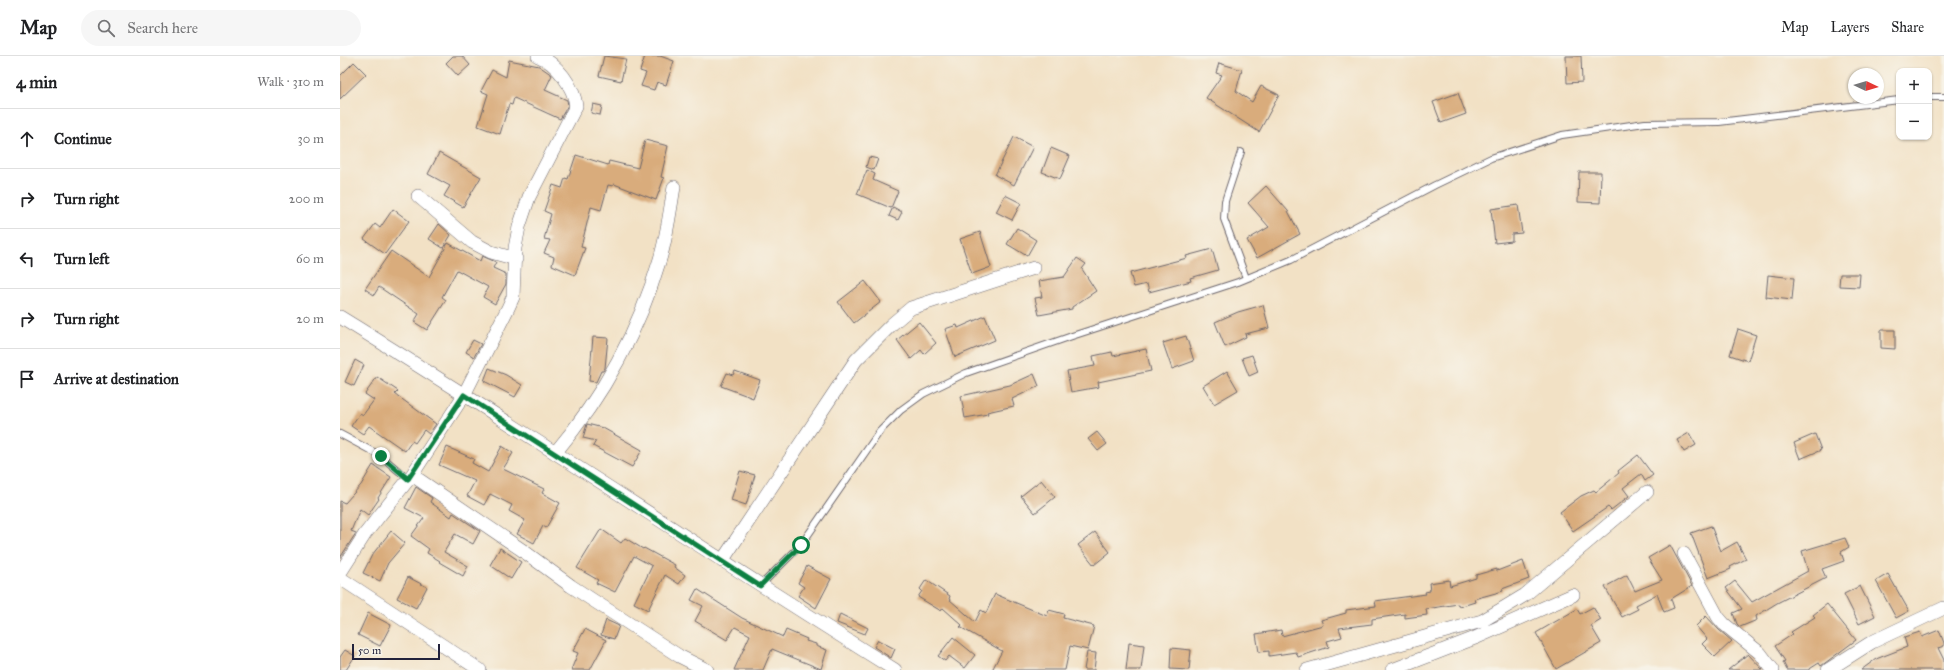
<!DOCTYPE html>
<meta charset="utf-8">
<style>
body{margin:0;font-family:"IM FELL Great Primer",serif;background:#f6f6f6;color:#202124}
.controls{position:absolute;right:12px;top:12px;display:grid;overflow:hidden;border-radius:8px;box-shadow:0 1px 3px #0004}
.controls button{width:36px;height:36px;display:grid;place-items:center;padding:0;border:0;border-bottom:1px solid #e0e0e0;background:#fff;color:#202124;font:20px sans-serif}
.compass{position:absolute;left:1508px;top:12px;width:36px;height:36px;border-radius:50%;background:#fff;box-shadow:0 1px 3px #0004;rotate:94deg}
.scale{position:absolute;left:12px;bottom:10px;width:88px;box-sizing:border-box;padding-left:4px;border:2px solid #22223b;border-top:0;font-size:11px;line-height:14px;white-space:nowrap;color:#22223b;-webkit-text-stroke:3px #f7f3e8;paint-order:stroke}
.stop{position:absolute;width:12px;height:12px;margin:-9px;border:3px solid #0b8043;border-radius:50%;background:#fff}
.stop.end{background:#0b8043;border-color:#fff;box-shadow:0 1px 4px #0008}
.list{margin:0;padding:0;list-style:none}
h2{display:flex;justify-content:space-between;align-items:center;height:52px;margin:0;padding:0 16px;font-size:17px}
h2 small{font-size:13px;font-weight:400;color:#757577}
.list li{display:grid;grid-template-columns:26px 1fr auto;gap:12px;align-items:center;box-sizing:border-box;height:60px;padding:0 16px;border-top:1px solid #e0e0e0}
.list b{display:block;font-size:15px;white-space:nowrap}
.list em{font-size:13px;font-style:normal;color:#757577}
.icon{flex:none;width:22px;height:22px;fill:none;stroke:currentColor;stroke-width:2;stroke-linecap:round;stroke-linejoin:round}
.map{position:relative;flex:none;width:1604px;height:614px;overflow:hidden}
header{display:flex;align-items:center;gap:24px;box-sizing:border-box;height:56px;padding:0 20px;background:#fff;border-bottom:1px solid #e0e0e0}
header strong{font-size:19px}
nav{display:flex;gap:22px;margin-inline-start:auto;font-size:14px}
.search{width:280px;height:36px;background:#f6f6f6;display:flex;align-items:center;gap:10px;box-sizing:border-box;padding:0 14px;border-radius:22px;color:#757577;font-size:15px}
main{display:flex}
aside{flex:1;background:#fff}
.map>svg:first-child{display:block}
</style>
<header>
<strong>Map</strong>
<div class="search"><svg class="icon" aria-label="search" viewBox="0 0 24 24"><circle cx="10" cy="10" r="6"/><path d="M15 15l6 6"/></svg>Search here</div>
<nav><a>Map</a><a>Layers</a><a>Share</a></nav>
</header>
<main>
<aside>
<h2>4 min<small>Walk · 310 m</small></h2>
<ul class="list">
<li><svg class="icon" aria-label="ahead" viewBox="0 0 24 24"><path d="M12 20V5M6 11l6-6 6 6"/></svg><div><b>Continue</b></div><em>30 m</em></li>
<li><svg class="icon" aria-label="right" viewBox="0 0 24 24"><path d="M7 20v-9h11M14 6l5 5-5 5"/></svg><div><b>Turn right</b></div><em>200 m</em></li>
<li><svg class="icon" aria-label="left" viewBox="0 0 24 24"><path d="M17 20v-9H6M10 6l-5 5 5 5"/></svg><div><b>Turn left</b></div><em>60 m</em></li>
<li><svg class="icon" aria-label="right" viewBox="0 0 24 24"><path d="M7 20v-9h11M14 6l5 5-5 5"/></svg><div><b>Turn right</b></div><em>20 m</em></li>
<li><svg class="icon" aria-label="arrive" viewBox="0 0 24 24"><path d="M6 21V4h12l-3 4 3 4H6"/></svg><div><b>Arrive at destination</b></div></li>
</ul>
</aside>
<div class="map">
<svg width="1604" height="614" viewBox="0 0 1604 614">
<rect width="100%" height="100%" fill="#f7f3e8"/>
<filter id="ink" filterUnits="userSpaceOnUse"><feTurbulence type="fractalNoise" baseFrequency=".025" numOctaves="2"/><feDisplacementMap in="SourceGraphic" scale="8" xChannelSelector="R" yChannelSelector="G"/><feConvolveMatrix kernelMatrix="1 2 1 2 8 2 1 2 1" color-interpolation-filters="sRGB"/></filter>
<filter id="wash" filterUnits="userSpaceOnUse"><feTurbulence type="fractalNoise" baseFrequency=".012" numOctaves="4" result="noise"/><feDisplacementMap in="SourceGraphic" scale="16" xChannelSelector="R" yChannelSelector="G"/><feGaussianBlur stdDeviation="0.9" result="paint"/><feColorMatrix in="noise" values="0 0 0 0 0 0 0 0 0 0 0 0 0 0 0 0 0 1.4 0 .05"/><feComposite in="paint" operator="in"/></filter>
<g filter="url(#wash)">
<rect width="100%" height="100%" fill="#f2e1c5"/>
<g id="blocks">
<path fill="#d9ac7c" d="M113 0H122L130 9 118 20 106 7Z
M264 0 286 3 281 25 259 20Z
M305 0H320L334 5 326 29 317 26 314 34 301 30 306 17 300 15Z
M1226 0H1241L1242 26 1227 27Z
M169 4 199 10 212 19 205 34 227 44 228 49 220 63 174 42 172 49 169 48 160 78 138 70 148 38 141 35 152 14 166 21Z
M14 6 26 18 0 43V20Z
M879 7 902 14 896 35 912 46 921 30 939 39 919 76 866 42 882 19 876 17Z
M1118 37 1126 58 1101 67 1093 46Z
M253 48 262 50 260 59 251 57Z
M674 81 693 91 674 129 655 119Z
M305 84 328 90 321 121 324 122 316 144 274 128 273 130 268 129 261 154 251 151 241 191 245 192 235 219 212 209 214 201 204 197 210 184 204 183 211 158 204 155 213 129 222 132 225 122 228 123 236 99 268 109 269 105 298 112Z
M711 92 730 100 720 123 702 116Z
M99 97 141 121 123 151 104 140 110 130 88 118Z
M529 101 538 103 534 114 526 111Z
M527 114 535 118 533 124 558 135 551 152 517 138Z
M1239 116H1261L1260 147 1238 146Z
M926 130 948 155 960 178 917 202 907 184 929 171 908 147Z
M665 139 681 147 672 164 656 156Z
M1178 149 1182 177 1172 178V185L1155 187 1151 153Z
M553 151 562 156 558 164 549 160Z
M53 153 69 165 45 198 24 183 35 168 40 172Z
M99 168 111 179 103 192 89 183Z
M677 172 696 184 687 200 667 188Z
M640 176 651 211 632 218 620 183Z
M108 187 140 205 142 200 156 206 153 212 166 218V228L155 248 143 241 148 231 117 214 102 241 106 244 87 274 74 266 79 258 39 231 34 239 25 233 51 195 89 221Z
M872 193 878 214 850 222 851 225 809 236 807 228 794 231 790 217 847 202 846 200Z
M737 202 746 208 742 213 756 235 732 251V253L699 259 695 242 702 241 699 225 724 221Z
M1500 218H1520L1519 231 1499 230Z
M1428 219 1454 222 1452 244 1426 241Z
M525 225 541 246 514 267 498 246Z
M923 249 929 272 905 278 906 281 885 291 875 266 898 256Z
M645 260 655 284 615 301 605 273 617 269 618 272Z
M579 266 596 287 584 298 581 294 571 303 557 284Z
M1398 273 1416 279 1408 305 1390 299Z
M1541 274H1555V293L1541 292Z
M846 280 854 305 832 313 823 287Z
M253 281 268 282 265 312 263 315H261L256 326 249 325Z
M133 284 141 288 134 301 126 296Z
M806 293 811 315 758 326 759 331 731 336 727 315 755 310 753 300 772 296 773 300Z
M912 299 918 316 909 320 902 302Z
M15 304 24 309 14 330 5 326Z
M149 312 166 319 182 329 175 341 144 325Z
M395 315 420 324 413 342 381 330 387 317 393 319Z
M887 315 898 334 874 348 863 330Z
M694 318 699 330 672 343 674 350 647 356 648 358 625 362 621 340 670 329Z
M37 321 58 335 55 338 96 368 89 378 84 374 75 387 72 385 65 395 29 370 23 378 11 370 20 357 23 359 34 344 25 338Z
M247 368 263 372 302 394 292 411 253 390 256 385 243 382Z
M757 376 767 388 758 395 748 383Z
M1349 377 1356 389 1344 396 1337 384Z
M1475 378 1481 394 1460 403 1454 387Z
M162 390 173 397 163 413 204 433 202 437 220 447 206 472 203 470 194 487 177 478 185 464 169 455 172 449 150 438 144 449 127 440 135 425 99 409 107 391 134 403 132 407 148 416Z
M1298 399 1313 419 1305 425 1301 418 1283 432 1289 440 1271 454 1268 451 1233 475 1220 456 1241 440 1254 434 1256 436 1279 417 1278 415Z
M33 409 51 421 38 442 39 443 28 459 20 453 11 475 16 477 0 502V445L5 447 21 429Z
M400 415 415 419 406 449 391 444Z
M701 424 715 441 695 457 681 440Z
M76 431 92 442 90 446 111 461 113 457 140 475 133 488 115 478 104 496 128 510 123 520 99 506 100 505 87 497 89 493 71 480 84 462 65 452Z
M1371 470 1381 495 1397 486 1406 503 1390 511 1391 513 1368 522 1351 477Z
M261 473 281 487 285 482 303 493 304 492 335 509 334 511 345 519 339 528 325 519 308 554 294 547 312 510 294 500 275 536 256 527 258 524 237 512Z
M51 475 65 487 48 507 40 525 23 517 32 499Z
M755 476 770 496 754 509 738 489Z
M1505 482 1509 491 1501 496 1504 505 1482 513 1486 522 1437 547 1416 560 1417 564 1400 571 1397 568 1393 557 1402 553 1386 532 1395 525 1412 546 1468 515 1462 495Z
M1330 489 1352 530 1331 543 1334 552 1324 556 1317 538 1296 549 1298 553 1282 561 1265 531 1287 519 1295 535 1322 524 1308 502Z
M160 492 181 506 171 523 150 509Z
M1183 505 1189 523 1162 533 1163 535 1134 543 1135 546 1119 551 1118 548 1086 553 1087 559 1065 562V558L1032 563V568L999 572 1002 581 987 585 989 591 958 601 956 596 929 600V595L919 596 916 578 941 574 942 580 983 569 981 564 1006 557V554L1036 550 1035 545 1086 538 1085 536 1090 535 1089 527 1109 524 1110 530 1136 522V519L1157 513V515Z
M467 510 491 523 476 552 458 540 464 531 458 527Z
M1548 518 1569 555 1556 562 1536 525Z
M68 521 87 531 76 552 57 542Z
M586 524 610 540 609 543 635 566 641 554 646 557 655 538 707 560 709 554 724 558 723 562 754 570 748 594 730 590 725 614H652L662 595 620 571 622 569 603 552 601 555 578 541 582 535 580 533Z
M1520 530 1535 560 1519 568 1504 538Z
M357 533 402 562 443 581 446 574 467 583 466 585 476 588V590L487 594 481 613 432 593 423 614H394L410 579 395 571 387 584 355 565 363 550 351 544Z
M1487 548 1516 584 1481 610 1479 607 1468 614H1447L1443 606 1445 605 1435 590 1453 578 1451 576 1475 561 1473 559Z
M1253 551 1261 564 1251 570 1261 587 1216 613 1196 577 1237 553 1240 558Z
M28 557 51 569 40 590 18 579Z
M500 558 528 572 525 578 497 567Z
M1366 560 1379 574 1392 585 1375 601 1362 588 1367 583 1356 570Z
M266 564 279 570 274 583 261 579Z
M245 573 266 584 250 614H231L238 597 233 595Z
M1599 574 1604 587V590L1598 592 1604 604V614H1521L1536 603 1567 591 1564 581 1580 576 1582 581Z
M613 581 635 599 625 612 609 600 605 605 598 600Z
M538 584 555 593 551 602 534 591Z
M789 587 804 589 801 614H786Z
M831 592 851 594 849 614 830 613Z
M5 594 15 600 6 614H0V601Z
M747 596 756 597 754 614H744Z
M1408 598 1423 614H1388Z"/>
</g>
</g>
<g filter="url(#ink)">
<use href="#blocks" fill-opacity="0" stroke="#6b656b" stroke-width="1"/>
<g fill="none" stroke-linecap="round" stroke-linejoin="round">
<defs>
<path id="lane" d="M1589 41H1604
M901 96 885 145 884 163 906 222
M0 378 41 400 68 423
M420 530 461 489 540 375 561 354 583 338 626 317 732 280 898 226 951 204 1095 129 1151 102 1222 79 1305 67 1379 66 1559 44"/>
<path id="street" d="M78 140 132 186 151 196 176 203
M0 261C187 376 369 498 555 614
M215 397C263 340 299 274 320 203 327 180 330 155 334 131
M72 419 182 494 231 530 339 600 367 614
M1344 498 1378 561 1384 568 1420 597 1433 614
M382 505 516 304 552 268 571 252 694 212
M0 517 25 478 72 419 124 339 168 252 173 241 175 192 179 171 189 141 236 50C234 31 217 7 198 0
M0 522 140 614
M967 614 1142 565 1185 539 1307 436
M1052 614 1135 582 1233 539
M1488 614 1532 586 1604 552"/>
</defs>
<use href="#lane" stroke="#6b656b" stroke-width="8"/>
<use href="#street" stroke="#6b656b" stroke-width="14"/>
<use href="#lane" stroke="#fff" stroke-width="6"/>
<use href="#street" stroke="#fff" stroke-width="13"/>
</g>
</g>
<g fill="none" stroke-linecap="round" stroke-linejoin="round" filter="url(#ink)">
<path stroke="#0b8043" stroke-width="5" d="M41 400 68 423 124 339 420 530 461 489"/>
</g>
</svg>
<div class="controls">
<button>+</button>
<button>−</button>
</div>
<svg class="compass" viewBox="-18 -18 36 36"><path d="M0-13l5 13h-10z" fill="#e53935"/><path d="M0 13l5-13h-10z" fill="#757577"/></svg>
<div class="scale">50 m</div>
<div class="stop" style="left:461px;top:489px"></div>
<div class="stop end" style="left:41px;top:400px"></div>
</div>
</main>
